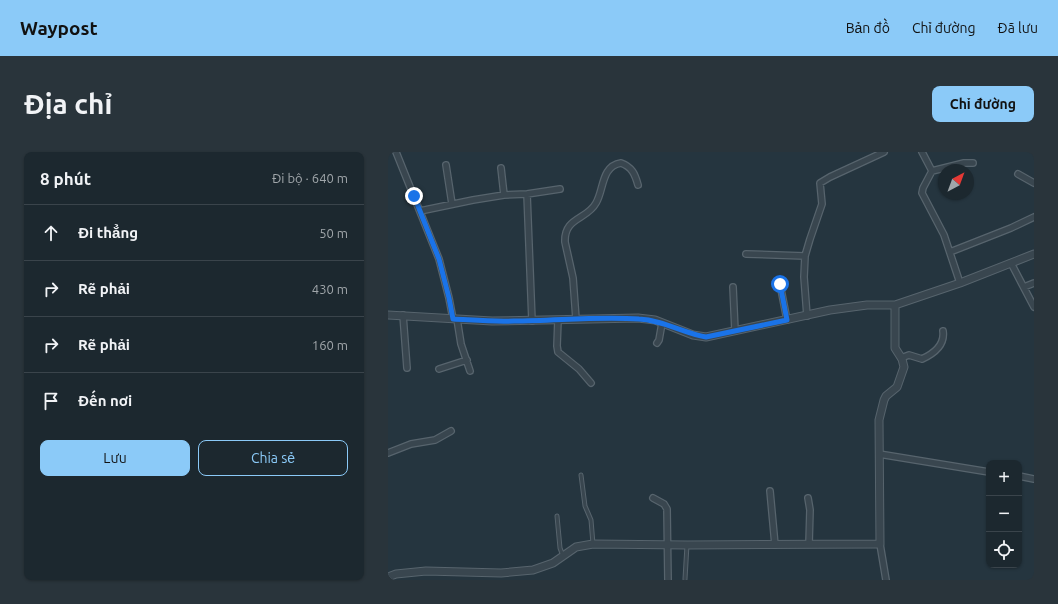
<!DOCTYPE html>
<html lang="vi">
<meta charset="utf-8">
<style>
body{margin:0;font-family:Ubuntu,sans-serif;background:#29343b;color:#f1f3f6}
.controls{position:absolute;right:12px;bottom:12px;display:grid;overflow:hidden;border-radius:8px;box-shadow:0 1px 3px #0004}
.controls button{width:36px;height:36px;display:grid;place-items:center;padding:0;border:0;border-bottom:1px solid #3a444b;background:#1c282f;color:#f1f3f6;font:20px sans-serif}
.compass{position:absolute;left:550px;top:12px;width:36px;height:36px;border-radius:50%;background:#1c282f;box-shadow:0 1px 3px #0004;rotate:41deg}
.stop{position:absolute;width:12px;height:12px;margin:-9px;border:3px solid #1a73e8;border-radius:50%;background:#fff}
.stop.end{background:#1a73e8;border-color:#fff;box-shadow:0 1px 4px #0008}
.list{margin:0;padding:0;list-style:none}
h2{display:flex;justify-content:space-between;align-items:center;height:52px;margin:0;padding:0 16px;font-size:17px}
h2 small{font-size:13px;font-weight:400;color:#a0a6aa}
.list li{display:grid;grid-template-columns:26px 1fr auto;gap:12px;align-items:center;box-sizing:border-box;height:56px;padding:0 16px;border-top:1px solid #3a444b}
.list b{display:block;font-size:15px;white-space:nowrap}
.list em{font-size:13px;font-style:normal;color:#a0a6aa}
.actions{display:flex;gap:8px;padding:12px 16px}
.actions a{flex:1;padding:9px 0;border:1px solid #8bcaf8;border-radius:8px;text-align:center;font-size:14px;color:#8bcaf8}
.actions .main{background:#8bcaf8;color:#111}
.icon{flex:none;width:22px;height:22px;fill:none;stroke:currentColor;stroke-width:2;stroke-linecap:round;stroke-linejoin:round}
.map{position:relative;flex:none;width:646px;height:428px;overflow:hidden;border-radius:8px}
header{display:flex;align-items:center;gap:24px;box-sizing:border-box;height:56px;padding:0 20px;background:#8bcaf8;color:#111}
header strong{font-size:19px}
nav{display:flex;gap:22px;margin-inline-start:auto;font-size:14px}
.intro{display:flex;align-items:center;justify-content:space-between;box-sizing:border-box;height:96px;padding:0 24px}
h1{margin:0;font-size:28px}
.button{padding:10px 18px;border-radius:8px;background:#8bcaf8;color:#111;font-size:14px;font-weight:700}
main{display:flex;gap:24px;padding:0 24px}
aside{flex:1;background:#1c282f;border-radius:8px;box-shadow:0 1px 3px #0004}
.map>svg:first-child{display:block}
</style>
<header>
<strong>Waypost</strong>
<nav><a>Bản đồ</a><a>Chỉ đường</a><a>Đã lưu</a></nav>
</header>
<div class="intro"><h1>Địa chỉ</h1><a class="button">Chỉ đường</a></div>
<main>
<aside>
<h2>8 phút<small>Đi bộ · 640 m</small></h2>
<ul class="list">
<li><svg class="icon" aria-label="ahead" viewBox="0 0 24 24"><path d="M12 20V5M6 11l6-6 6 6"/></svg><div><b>Đi thẳng</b></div><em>50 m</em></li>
<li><svg class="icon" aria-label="right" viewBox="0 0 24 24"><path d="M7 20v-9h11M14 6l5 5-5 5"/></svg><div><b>Rẽ phải</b></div><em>430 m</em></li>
<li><svg class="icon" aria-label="right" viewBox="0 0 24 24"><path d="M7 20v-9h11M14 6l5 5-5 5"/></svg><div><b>Rẽ phải</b></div><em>160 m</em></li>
<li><svg class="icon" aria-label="arrive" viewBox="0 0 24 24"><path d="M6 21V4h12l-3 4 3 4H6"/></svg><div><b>Đến nơi</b></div></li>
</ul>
<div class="actions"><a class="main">Lưu</a><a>Chia sẻ</a></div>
</aside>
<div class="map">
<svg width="646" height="428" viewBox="0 0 646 428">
<rect width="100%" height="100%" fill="#25353f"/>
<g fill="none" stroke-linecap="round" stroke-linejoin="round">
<defs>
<path id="service" d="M193 323 197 354 203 368 205 392
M169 364 172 396 175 404
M297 427 299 393"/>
<path id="minor" d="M8 0 51 107 61 146 65 167
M534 0 544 19 535 36 534 41 556 83 572 131
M58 13 64 52
M113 16 116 43
M544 19 576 11H585
M630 22 646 31
M139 42 144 169
M32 59 85 48 116 43 139 42 172 37
M562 100 623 76 646 65
M358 102 417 104
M623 111 646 155
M392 132 399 168
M345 135 347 179
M636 135 646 131
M15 163 19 216
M419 164 416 125 417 104 422 87 434 52 432 31 442 25 496 0
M69 167 73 192 82 219
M188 167 185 126 177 90C176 65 199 68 208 51 216 38 213 14 233 11 244 15 247 22 250 33
M170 168 169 194 170 200 191 217 203 231
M269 191 271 188 274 171
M513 206 521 203 534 207C545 202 557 193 555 179
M51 217 79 208
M0 301 23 292 47 288 63 279
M491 302 601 320
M631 324 646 327
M382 339 387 393
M265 346 276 352 279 357 280 428
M420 346 422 358 421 392
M492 392 498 428"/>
<path id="tertiary" d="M0 163 104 169 250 166 267 168 305 183 318 185 442 158 479 153H507L572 131 646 102
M0 425 8 422 38 419 113 421 145 418 165 411 188 395 205 392 299 393 492 392 491 268 496 248 498 244 509 235 516 215 514 207 507 196V153"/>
</defs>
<use href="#service" stroke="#57646d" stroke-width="5"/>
<use href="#minor" stroke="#57646d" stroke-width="8"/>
<use href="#tertiary" stroke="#57646d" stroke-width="9"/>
<use href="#service" stroke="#39464f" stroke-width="3"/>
<use href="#minor" stroke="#39464f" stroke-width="5.5"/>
<use href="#tertiary" stroke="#39464f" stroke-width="7"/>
</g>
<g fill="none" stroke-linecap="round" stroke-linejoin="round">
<path stroke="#1a73e8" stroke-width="5" d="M26 44 51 107 61 146 65 167C85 168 105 170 126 169 167 169 210 164 251 167 275 168 295 181 318 185L399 168 392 132"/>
</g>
</svg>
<div class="controls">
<button>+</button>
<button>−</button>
<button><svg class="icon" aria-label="locate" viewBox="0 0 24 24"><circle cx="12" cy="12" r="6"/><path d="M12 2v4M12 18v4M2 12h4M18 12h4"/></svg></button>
</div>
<svg class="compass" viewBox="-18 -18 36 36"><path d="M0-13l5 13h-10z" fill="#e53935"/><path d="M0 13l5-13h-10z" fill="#a0a6aa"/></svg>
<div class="stop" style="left:392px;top:132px"></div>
<div class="stop end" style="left:26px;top:44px"></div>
</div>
</main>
